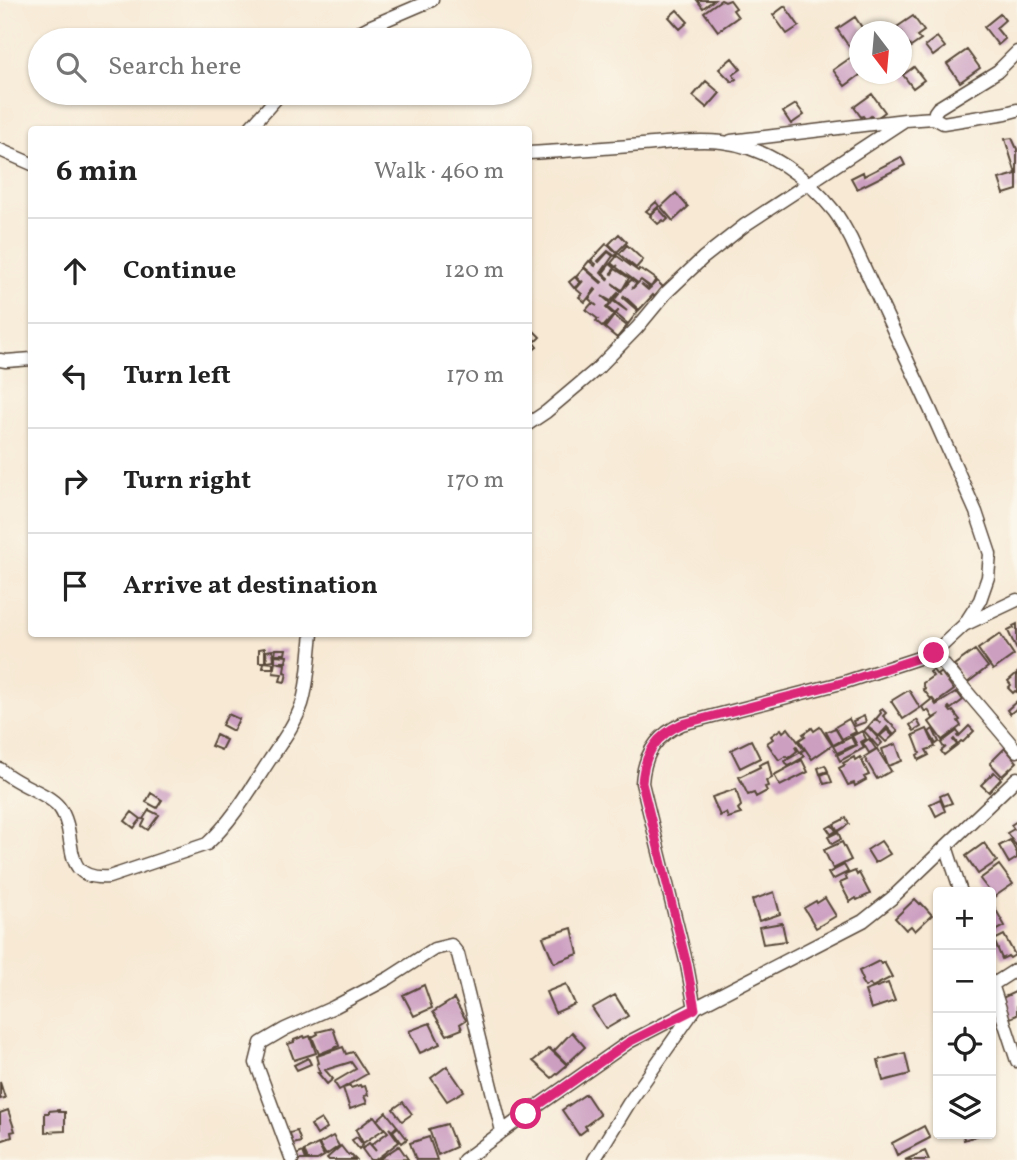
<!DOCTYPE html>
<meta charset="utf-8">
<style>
body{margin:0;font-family:Vollkorn,serif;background:#f6f6f6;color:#222}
.controls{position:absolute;right:21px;bottom:21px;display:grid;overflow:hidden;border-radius:7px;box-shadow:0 2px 5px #0004}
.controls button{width:63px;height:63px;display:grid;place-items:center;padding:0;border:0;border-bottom:2px solid #e0e0e0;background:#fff;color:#222;font:35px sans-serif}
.compass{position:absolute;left:849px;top:21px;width:63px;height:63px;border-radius:50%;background:#fff;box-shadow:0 2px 5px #0004;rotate:164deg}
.stop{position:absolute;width:21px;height:21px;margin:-16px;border:5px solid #db2777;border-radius:50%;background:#fff}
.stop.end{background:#db2777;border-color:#fff;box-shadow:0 2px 7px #0008}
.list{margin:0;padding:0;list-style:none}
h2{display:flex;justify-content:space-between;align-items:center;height:91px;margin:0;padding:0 28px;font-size:30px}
h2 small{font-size:23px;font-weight:400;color:#767676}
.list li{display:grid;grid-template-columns:46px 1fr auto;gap:21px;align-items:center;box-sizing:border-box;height:105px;padding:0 28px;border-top:2px solid #e0e0e0}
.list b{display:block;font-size:26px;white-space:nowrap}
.list em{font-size:23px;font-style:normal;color:#767676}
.icon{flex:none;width:38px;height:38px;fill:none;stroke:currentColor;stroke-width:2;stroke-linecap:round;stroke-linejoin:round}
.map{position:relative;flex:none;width:1017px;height:1160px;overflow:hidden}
.search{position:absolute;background:#fff;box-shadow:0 2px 5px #0004;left:28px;top:28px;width:504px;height:77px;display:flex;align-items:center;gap:18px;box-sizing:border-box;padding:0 24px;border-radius:38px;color:#767676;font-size:26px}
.panel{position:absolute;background:#fff;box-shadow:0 2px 5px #0004;left:28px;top:126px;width:504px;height:511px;border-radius:7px}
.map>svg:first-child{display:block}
</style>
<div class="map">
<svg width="1017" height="1160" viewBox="0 0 1017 1160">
<rect width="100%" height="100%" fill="#fbf7ec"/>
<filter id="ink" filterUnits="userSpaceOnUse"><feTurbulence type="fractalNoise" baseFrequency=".0143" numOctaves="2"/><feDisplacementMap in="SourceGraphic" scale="14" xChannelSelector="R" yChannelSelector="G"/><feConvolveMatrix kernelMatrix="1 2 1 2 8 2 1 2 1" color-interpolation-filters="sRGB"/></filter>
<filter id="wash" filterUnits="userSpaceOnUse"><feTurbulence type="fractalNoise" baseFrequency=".00686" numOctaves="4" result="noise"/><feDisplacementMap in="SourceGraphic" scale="28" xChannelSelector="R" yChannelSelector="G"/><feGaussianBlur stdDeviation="1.57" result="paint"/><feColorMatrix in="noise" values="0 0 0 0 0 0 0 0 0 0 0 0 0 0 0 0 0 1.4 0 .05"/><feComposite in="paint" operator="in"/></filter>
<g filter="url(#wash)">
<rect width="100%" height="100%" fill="#f7e9d4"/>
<g id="blocks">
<path fill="#cc9fc1" d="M697 0H714L703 8Z
M721 0 725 2 730 0 736 8 733 10 738 17 718 31 704 12Z
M785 6 799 26 787 34 773 15Z
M677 10 688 22 680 29 669 17Z
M1000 14 1005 20 996 28 1005 39 998 45 984 27Z
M913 16 924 31 917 36 921 40 911 47 908 43 905 44 902 39V32H896L894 29Z
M855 17 865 32H860V42L850 48 837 29Z
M937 37 945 47 933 56 925 46Z
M967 50 980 68 960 82 947 64Z
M853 56 860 65V75L845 86 833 70Z
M732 58 741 69 733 75 736 79 732 82 719 69Z
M914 67 924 80 913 88 903 75Z
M706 81 720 93 707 108 693 96Z
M872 94 885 112 874 120 871 116 866 120 863 116 861 117 854 107Z
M796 104 804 115 791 124 783 112Z
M1012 138 1017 149V190L1004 194 999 179 1016 174 1005 139Z
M901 157 905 165 857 189 851 178 863 172 864 176Z
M676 193 688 207 673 221 661 207Z
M656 202 659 206 650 214 646 211Z
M658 208 668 219 665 222 663 220 658 224 650 216Z
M619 234 627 242 617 252 609 244Z
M606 244 618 253 615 256 608 251 598 261 599 262 608 252 613 256 601 273 608 280 609 278 603 273 610 264 615 268 611 273 612 274 615 269 629 278 622 290 612 283 621 291 631 280 636 283 632 289 641 280 649 287 648 289 641 284 648 290 657 281 664 288 655 297 653 295 639 310 624 296 623 298 638 311 628 324 616 314 619 310 615 314 608 308 613 301 627 311 614 300 619 294 618 293 615 296 611 301 602 296 610 303 606 308 614 315 603 327 596 321 598 319 586 310 592 303 597 306 589 299 596 290 595 289 585 302 579 297 582 294 576 289 583 281 581 282 576 277 584 268 601 283 602 282 584 267 589 261 595 266 596 264 591 260Z
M627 245 643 260 636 268 619 254Z
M617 256 638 271 639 269 645 273 646 272 656 279 651 287 641 280 638 283 616 267 618 265 616 267 611 263Z
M575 277 580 283 574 288 569 282Z
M614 316 627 326 617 338 605 328Z
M532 329 540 337 536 341 528 334Z
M528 335 537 347 528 354Z
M1017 624V650L1008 631 1014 628 1013 626Z
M1000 634 1014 655 993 670 978 649Z
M265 648V662H259V649Z
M276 649H286L285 654H275Z
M273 650 274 660 267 661 266 651Z
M975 650 988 667 967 683 954 665Z
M275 655 287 656 286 662H275Z
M264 662 273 663V668H263Z
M275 662 285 664 284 672 287 673 285 682 280 681 282 674 273 673Z
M933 670 939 678 937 675 941 672 954 690 936 703 932 698 931 699 923 689 925 688 923 685V683L933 676 930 672Z
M1017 673V692L1015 691 1013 693 1008 688 1011 685 1008 681Z
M909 690 920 708 903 719 891 701Z
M957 692 963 700 951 709 949 707 948 708 951 712 953 711 960 720 958 721 961 726 942 740 929 722 940 714 933 718 928 710 925 712 922 707 932 699 936 705Z
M1017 701V708L1010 714 1007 710Z
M882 709 886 713 883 716 898 731 894 735 887 727 879 736 868 727 875 719 881 724 876 719 881 713 880 711Z
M228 714 239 719 233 731 222 725Z
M864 716 866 722 855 726 853 721Z
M849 719 856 732 842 739 835 727Z
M917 720 921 727 914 731 910 725Z
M969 726 974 731 963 742 961 741 958 744 954 739 953 740 957 745 944 755 941 751 946 747 944 748 941 743 957 731 959 734 957 736 958 737Z
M820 727 832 745 812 759 799 740 805 736 803 734 812 728 814 731Z
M868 727 878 738 876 740 878 738 882 743 878 747 864 731Z
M788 728 804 750 800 752 796 746 795 747 797 751 788 758 786 756 779 760 767 743 773 739 771 736 781 729 783 732Z
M835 728 842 740 833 745 826 732Z
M927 729 935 747 926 750 929 755 919 760 917 755 920 753 913 735Z
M933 729 939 742 936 744 929 732Z
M887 730 893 736 886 742 880 736Z
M862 731 866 739 861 742 864 748 840 761 837 755 857 745 852 736Z
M216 735 226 740 221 750 211 746Z
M851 737 855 745 837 753 833 746Z
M869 739 876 749 869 753 863 743Z
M751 740 760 758 740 768 731 750Z
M896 744 902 761 888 766 882 749Z
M1005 748 1017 762 1002 776 990 763Z
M877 749 891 771 877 779 864 757Z
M801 752 804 757 788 766 785 761Z
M854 757 855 760 860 757 869 775 864 777 866 780 855 786 854 783 848 785 839 768 845 765 843 763Z
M802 760 808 772 780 786 774 775Z
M768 761 772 778 766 781 768 786 765 787 767 791 756 797 754 793 748 795 739 777 760 767 759 765Z
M825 765 828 771 820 774 818 768Z
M828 772 832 782 824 784 821 775Z
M994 772 1001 779 989 792 981 785Z
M736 789 741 806 738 809 741 814 728 818 726 813 720 816 712 797Z
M151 793 162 800 157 808 146 802Z
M947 793 952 803 944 806 940 796Z
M940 799 945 811 936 816 930 804Z
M149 810 159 815 148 830 142 826 145 820 143 819Z
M132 812 141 819 134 828 125 821Z
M846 818 849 824 838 831 834 824Z
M1017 821V847L1007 833 1014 829 1011 825Z
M832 825 836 831 831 834 827 828Z
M838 832 841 839 832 844 828 837Z
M1010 840 1017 853V858L1009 863 999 846Z
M881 841 890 854 875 863 867 850Z
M842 842 851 860 833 869 824 850Z
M984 843 997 861 978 874 966 856Z
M844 865 848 872 832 880 828 873Z
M999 865 1013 884 994 897 980 879Z
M855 871 857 875 859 873 870 894 857 900 856 898 850 902 840 883 847 880 845 875Z
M774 892 780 914 759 921 752 900Z
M825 898 836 916 816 928 804 908 816 901 817 903Z
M915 899 920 904 921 903 932 915 915 931 911 926 906 930 895 918Z
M991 901 1005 926 992 933 991 931Z
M782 923 786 941 763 944 759 927Z
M572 928 578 954 554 963 543 937Z
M1004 935 1015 955 1010 958 1008 956 1002 959 994 940Z
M879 961 881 964 884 962 892 977 872 987 870 984 865 987 861 981 863 980 859 971Z
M888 983 895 1001 871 1009 865 991Z
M566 984 575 1004 555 1013 546 992Z
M424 985 432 1008 414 1016 403 995Z
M1017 991V1015L1008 1019 1000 999Z
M615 995 628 1016 606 1029 592 1008Z
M454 999 466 1020 460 1024 462 1029 447 1035 433 1012Z
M430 1023 440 1044 420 1053 409 1031Z
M333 1028 339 1046 319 1054 312 1037 318 1034 317 1032Z
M572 1032 585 1047 567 1064 554 1051Z
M304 1036 305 1038 310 1036 316 1053 294 1060 288 1044 294 1042V1040Z
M343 1047 346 1054 353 1052 367 1074 339 1090 334 1082 356 1069 351 1062 325 1070 333 1079 327 1084 318 1073H320L317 1064 319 1063 317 1056Z
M549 1048 567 1065 552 1078 533 1061Z
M905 1053 910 1074 883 1081 878 1060Z
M308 1058 311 1064 297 1070 294 1065Z
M447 1066 464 1091 447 1101 431 1078Z
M0 1082 5 1098 0 1099Z
M360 1085 361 1087 365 1086 368 1095 364 1096 367 1103 350 1109 343 1088 350 1086 351 1088Z
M586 1094 600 1115 585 1126 587 1129 579 1135 562 1110Z
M403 1102 412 1114 402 1121 393 1109Z
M8 1110 15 1131 11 1132 12 1137 0 1141V1113Z
M59 1110V1112H65V1131L45 1132V1113H49V1111Z
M386 1112 397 1126 392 1131 389 1128 399 1142 375 1160H370L362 1149 369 1143 376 1151 371 1145 388 1132 377 1120Z
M374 1116 384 1129 363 1143 356 1130Z
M321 1119 327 1128 317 1135 311 1125Z
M447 1124 456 1147 438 1155 429 1129Z
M924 1126 930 1138 897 1155 892 1143Z
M398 1127 407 1139 402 1143 393 1131Z
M297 1131 301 1142 293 1144 290 1133Z
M963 1134H982L964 1140Z
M333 1136 339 1146 326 1155 319 1144Z
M357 1137 363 1145 359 1149 352 1140Z
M429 1137 437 1160H416L410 1143Z
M318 1144 324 1156 317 1160H308L304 1151Z
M341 1146 348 1155 350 1154 356 1160H329L327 1158Z
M399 1146 408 1159 378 1160Z
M925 1151 929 1160H905Z
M303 1152 306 1160H298L296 1155Z"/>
</g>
</g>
<g filter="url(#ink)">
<use href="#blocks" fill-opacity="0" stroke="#574739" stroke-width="2"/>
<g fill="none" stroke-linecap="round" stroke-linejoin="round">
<defs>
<path id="street" d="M344 40 369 27 432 0
M934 118 935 112 938 108 998 71 1017 52
M248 130 281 93
M731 141 905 120 934 118 943 123 1006 113 1017 110
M0 150 32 164
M528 153C566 151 604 148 642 145 668 143 696 139 722 142 767 147 807 177 834 211 841 220 846 230 851 239L930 409 976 512 990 554 988 577 980 600 964 625 934 653 845 682 682 724C656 735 644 754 642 783L687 965 695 1009 629 1103 594 1160
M0 360 6 361 32 359
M528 424 546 412 597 369 637 328 666 293 703 258 745 225 905 120
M964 625 1017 600
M934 653 1017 751
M0 769C16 785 47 792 59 807 80 835 57 881 109 877L207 844C233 820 250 790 269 761 281 743 295 724 302 704 309 681 309 657 312 634
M946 846 961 892
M991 981 1017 1061
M992 985 1017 969
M292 1160 256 1063 261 1043 285 1029 334 1007 389 978 434 949 451 945 458 954 502 1131
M464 1160 526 1114 629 1042 863 921 892 898 1017 778"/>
</defs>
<use href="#street" stroke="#574739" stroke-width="15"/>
<use href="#street" stroke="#fff" stroke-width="12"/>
</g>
</g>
<g fill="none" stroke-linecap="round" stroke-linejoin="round" filter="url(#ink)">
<path stroke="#db2777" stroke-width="9" d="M526 1114 629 1042 695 1009 687 965 642 783C644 754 656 735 682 724L845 682 934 653"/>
</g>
</svg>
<div class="controls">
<button>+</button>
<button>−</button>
<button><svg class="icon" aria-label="locate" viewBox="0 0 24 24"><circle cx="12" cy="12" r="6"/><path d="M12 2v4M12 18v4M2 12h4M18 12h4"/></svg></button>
<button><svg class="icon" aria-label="layers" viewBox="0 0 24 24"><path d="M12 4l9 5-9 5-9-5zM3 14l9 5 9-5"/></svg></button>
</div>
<svg class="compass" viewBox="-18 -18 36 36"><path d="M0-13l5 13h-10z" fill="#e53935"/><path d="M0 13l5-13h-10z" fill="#767676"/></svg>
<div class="stop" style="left:526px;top:1114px"></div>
<div class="stop end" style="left:934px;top:653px"></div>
<div class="search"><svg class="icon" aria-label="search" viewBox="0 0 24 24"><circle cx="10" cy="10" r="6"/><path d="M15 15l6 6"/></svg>Search here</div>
<section class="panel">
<h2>6 min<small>Walk · 460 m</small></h2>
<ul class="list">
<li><svg class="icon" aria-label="ahead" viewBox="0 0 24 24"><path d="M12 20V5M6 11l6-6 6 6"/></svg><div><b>Continue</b></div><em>120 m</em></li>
<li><svg class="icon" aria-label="left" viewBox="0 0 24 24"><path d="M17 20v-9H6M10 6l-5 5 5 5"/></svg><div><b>Turn left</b></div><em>170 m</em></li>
<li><svg class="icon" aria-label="right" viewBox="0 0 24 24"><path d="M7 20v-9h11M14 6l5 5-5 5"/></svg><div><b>Turn right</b></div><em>170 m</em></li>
<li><svg class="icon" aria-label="arrive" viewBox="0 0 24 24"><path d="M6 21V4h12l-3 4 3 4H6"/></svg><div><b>Arrive at destination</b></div></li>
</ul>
</section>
</div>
